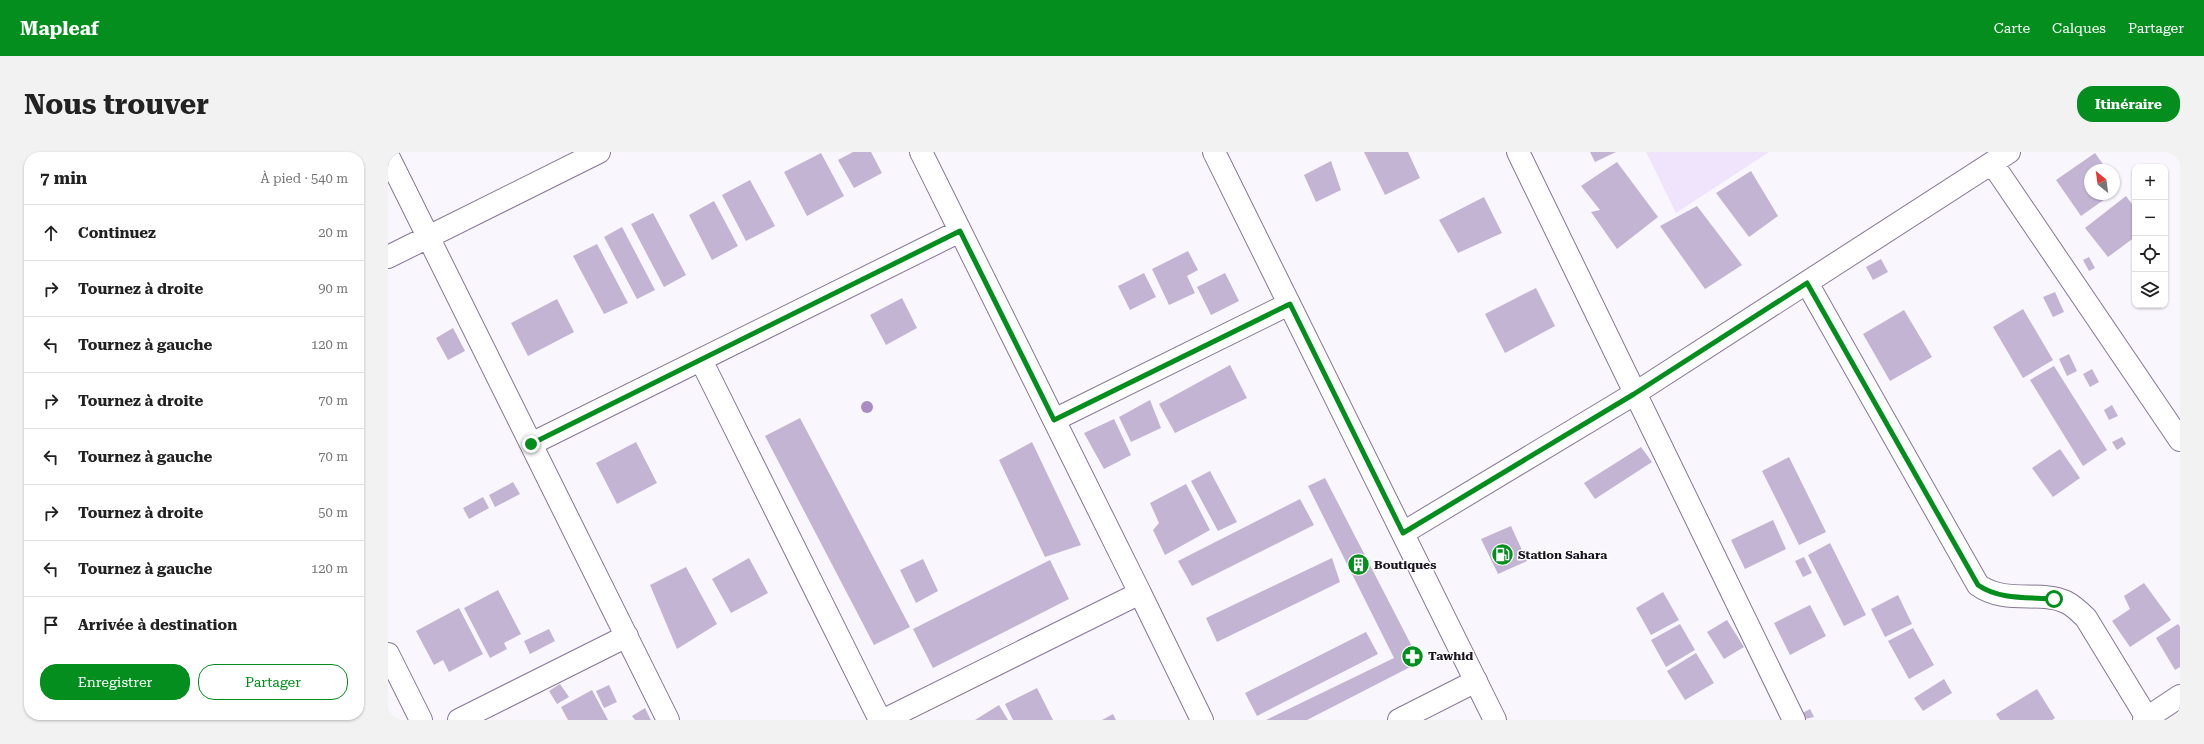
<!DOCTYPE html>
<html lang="fr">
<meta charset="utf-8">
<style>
body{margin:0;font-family:"Roboto Serif",serif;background:#f2f2f2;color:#222}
.controls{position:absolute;right:12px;top:12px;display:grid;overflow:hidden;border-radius:8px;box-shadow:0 1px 3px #0004}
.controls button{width:36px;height:36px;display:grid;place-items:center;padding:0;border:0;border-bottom:1px solid #e0e0e0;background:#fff;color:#222;font:20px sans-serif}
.compass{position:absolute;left:1696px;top:12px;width:36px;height:36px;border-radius:50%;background:#fff;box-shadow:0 1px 3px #0004;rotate:331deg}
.stop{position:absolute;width:12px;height:12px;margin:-9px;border:3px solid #038e1d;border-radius:50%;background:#fff}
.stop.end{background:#038e1d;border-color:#fff;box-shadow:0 1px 4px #0008}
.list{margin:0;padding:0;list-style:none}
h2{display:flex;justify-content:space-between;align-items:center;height:52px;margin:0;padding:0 16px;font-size:17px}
h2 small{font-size:13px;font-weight:400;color:#767676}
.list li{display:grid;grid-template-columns:26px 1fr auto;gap:12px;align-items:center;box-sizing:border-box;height:56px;padding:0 16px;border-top:1px solid #e0e0e0}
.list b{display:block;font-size:15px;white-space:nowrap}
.list em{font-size:13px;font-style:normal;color:#767676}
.actions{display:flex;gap:8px;padding:12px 16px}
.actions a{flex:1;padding:9px 0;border:1px solid #038e1d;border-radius:16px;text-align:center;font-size:14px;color:#038e1d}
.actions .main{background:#038e1d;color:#fff}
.icon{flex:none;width:22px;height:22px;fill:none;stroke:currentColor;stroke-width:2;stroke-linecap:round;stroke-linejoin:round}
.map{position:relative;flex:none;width:1792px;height:568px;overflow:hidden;border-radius:16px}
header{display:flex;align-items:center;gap:24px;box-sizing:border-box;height:56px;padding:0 20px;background:#038e1d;color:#fff}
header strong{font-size:19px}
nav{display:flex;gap:22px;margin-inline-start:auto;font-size:14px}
.intro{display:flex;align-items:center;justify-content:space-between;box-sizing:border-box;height:96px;padding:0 24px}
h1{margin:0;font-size:28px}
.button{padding:10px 18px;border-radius:16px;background:#038e1d;color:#fff;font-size:14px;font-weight:700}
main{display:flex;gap:24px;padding:0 24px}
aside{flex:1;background:#fff;border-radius:16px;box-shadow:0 1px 3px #0004}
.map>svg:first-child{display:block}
</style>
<header>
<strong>Mapleaf</strong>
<nav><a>Carte</a><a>Calques</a><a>Partager</a></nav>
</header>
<div class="intro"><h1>Nous trouver</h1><a class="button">Itinéraire</a></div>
<main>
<aside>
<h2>7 min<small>À pied · 540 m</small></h2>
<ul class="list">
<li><svg class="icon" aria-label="ahead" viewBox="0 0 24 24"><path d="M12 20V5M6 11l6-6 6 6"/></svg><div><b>Continuez</b></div><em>20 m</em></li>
<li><svg class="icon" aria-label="right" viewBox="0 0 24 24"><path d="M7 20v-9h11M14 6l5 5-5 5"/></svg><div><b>Tournez à droite</b></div><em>90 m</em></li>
<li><svg class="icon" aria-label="left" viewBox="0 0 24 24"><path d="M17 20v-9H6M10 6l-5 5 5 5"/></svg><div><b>Tournez à gauche</b></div><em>120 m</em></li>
<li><svg class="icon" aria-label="right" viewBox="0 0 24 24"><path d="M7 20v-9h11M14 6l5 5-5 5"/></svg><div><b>Tournez à droite</b></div><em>70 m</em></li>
<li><svg class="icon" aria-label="left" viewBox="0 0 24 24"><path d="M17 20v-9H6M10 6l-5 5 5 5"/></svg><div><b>Tournez à gauche</b></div><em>70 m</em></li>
<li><svg class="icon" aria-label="right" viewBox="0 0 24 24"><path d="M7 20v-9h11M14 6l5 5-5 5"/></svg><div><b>Tournez à droite</b></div><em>50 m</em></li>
<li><svg class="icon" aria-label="left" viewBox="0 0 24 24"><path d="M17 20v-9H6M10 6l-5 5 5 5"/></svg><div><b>Tournez à gauche</b></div><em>120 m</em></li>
<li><svg class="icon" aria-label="arrive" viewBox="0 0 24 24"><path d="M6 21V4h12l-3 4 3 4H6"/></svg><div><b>Arrivée à destination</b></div></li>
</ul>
<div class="actions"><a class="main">Enregistrer</a><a>Partager</a></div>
</aside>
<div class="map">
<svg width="1792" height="568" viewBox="0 0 1792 568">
<rect width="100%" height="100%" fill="#f9f6fd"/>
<path fill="#f0e4fd" d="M1258 0H1381L1288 61Z"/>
<path fill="#c3b4d4" d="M465 0H483L494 21 466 36 450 8Z
M976 0H1020L1032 26 997 43Z
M1202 0H1228L1207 10Z
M433 1 456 44 419 64 396 20Z
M1707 1 1719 18H1702V42H1724L1693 64 1668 28Z
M943 9 953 38 928 50 916 23Z
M1229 10 1270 65 1229 97 1203 60 1212 58 1193 34Z
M1363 19 1390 64 1361 85 1328 41Z
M362 28 387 74 358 89 334 43Z
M1738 44 1747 56V85L1720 105 1697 76Z
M1096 45 1114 81 1070 101 1051 68Z
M326 49 350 94 324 108 301 63Z
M1309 54 1354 113 1317 137 1272 74Z
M265 61 298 123 276 135 243 72Z
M234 75 267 138 249 147 216 85Z
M209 92 240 151 216 162 185 104Z
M800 99 810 118 799 124 807 141 781 153 764 117Z
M1701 105 1707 116 1701 119 1695 108Z
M1493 107 1500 120 1485 128 1478 115Z
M756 121 768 145 742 158 730 134Z
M837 121 851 149 823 163 809 135Z
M1148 136 1167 174 1117 201 1097 162Z
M1667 140 1676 160 1665 165 1655 145Z
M514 146 529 176 498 193 482 163Z
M169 147 186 180 140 204 123 171Z
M1635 157 1665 208 1635 226 1605 175Z
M1516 158 1544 205 1502 229 1475 182Z
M65 176 77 199 60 208 48 186Z
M1681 202 1689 219 1679 224 1671 207Z
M842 213 859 246 787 281 771 252Z
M1666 214 1719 298 1695 314 1642 228Z
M1704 217 1711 230 1702 235 1695 222Z
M762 248 773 276 743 290 731 265Z
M1724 253 1730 264 1721 268 1716 258Z
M412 266 522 475 486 493 377 284Z
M726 267 743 303 716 317 696 281Z
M1734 285 1738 292 1729 298 1724 290Z
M248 290 269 331 229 352 208 311Z
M644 290 693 393 657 405 611 308Z
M1253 295 1264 310 1207 347 1196 331Z
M1672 297 1692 326 1665 345 1644 316Z
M1401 305 1438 380 1411 393 1374 319Z
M822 319 849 370 830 379 803 329Z
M937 326 1032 510 919 568H878L1006 506 920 334Z
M125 330 132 342 107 355 101 343Z
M798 332 822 378 777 403 765 378 771 371 762 351Z
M95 345 101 356 81 367 75 356Z
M912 347 926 373 804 434 790 409Z
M1385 368 1398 397 1357 417 1343 388Z
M1123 374 1139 409 1110 422 1093 387Z
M1442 391 1478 463 1456 474 1420 403Z
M1416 405 1424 421 1415 425 1407 409Z
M361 406 380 441 343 461 324 427Z
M944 406 952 430 829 490 818 466Z
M535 407 550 439 528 451 512 418Z
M662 408 681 447 545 516 525 477Z
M298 415 329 472 289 497 262 433Z
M1756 431 1783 468 1742 495 1724 469 1742 457 1736 444Z
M110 438 133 482 116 491 119 497 102 506 76 456Z
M1275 440 1291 468 1263 483 1248 456Z
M1510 443 1524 472 1497 485 1483 457Z
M1422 453 1438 484 1402 503 1386 471Z
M71 456 95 502 61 520 55 508 46 513 28 479Z
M1339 468 1356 495 1336 507 1319 480Z
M1292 472 1307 498 1278 515 1263 488Z
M1790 472 1792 475V515L1787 518 1768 486Z
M1525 476 1546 513 1521 527 1500 489Z
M161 477 167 489 142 502 136 489Z
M978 480 990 502 869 564 857 541Z
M1308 501 1326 531 1297 548 1279 519Z
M1556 527 1564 541 1535 559 1526 546Z
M172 532 181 545 169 552 161 539Z
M221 533 229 550 216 556 208 539Z
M649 536 665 568H625L617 552Z
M1649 537 1667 566 1664 568H1612L1608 562Z
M204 538 220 568H180L173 555Z
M611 553 620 568H587Z
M257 556 263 568H247L244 564Z
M1422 557 1426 565 1413 568 1411 563Z
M725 562 728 568H714Z"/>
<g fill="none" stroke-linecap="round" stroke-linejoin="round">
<defs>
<path id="street" d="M1130 0 1406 568
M0 4 280 568
M1604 11 1792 288
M0 105 211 0
M1419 131 1590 433C1618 453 1652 438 1678 450 1686 454 1692 460 1698 466L1759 566
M313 208 492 568
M666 268 901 152
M143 292 572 79
M1015 381 1246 242 1621 0
M752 441 814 568
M0 502 33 568
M71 568 239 484
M496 568 752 441 533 0
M1011 568 1088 529
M1756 568 1792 544"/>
<path id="secondary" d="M826 0 1107 568"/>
</defs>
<use href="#street" stroke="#867796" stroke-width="24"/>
<use href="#secondary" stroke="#867796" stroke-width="24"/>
<use href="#street" stroke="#fff" stroke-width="22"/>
<use href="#secondary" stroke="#fff" stroke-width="22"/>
</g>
<circle fill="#a98cc1" cx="479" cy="255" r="6"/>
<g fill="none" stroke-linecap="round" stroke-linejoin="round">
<path stroke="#038e1d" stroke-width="5" d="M143 292 572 79 666 268 902 152 1015 381 1246 242 1419 131 1590 433C1611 448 1641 445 1666 447"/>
</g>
<defs>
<symbol id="fuel-disc" viewBox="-11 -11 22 22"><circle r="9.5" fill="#038e1d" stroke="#fff"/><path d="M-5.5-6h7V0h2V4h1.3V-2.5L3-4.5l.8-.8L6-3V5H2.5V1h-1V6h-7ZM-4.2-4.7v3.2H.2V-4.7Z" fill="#fff"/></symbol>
<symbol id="building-disc" viewBox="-11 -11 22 22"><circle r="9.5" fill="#038e1d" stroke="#fff"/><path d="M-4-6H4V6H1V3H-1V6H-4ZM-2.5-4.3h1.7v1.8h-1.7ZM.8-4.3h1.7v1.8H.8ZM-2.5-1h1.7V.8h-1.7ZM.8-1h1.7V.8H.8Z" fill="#fff"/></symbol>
<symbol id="pharmacy-disc" viewBox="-11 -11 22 22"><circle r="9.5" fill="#038e1d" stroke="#fff"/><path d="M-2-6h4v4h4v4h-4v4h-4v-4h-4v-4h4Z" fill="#fff"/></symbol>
</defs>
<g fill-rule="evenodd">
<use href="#fuel-disc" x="1102" y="390" width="25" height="25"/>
<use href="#building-disc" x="958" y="400" width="25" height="25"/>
<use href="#pharmacy-disc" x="1012" y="492" width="25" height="25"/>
</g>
<g text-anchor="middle" stroke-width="3" stroke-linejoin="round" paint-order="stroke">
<g font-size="12" font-weight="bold" fill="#1a1520" stroke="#fff" text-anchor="start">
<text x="1130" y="407">Station Sahara</text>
<text x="986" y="417">Boutiques</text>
<text x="1040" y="508">Tawhid</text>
</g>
</g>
</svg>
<div class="controls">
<button>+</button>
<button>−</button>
<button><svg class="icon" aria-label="locate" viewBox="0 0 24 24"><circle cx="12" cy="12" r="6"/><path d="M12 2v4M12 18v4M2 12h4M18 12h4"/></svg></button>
<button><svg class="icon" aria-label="layers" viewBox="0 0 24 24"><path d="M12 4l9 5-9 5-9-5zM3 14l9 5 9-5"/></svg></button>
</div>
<svg class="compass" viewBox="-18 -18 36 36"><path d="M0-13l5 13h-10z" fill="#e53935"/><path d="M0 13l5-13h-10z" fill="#767676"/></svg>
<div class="stop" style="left:1666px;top:447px"></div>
<div class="stop end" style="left:143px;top:292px"></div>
</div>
</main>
